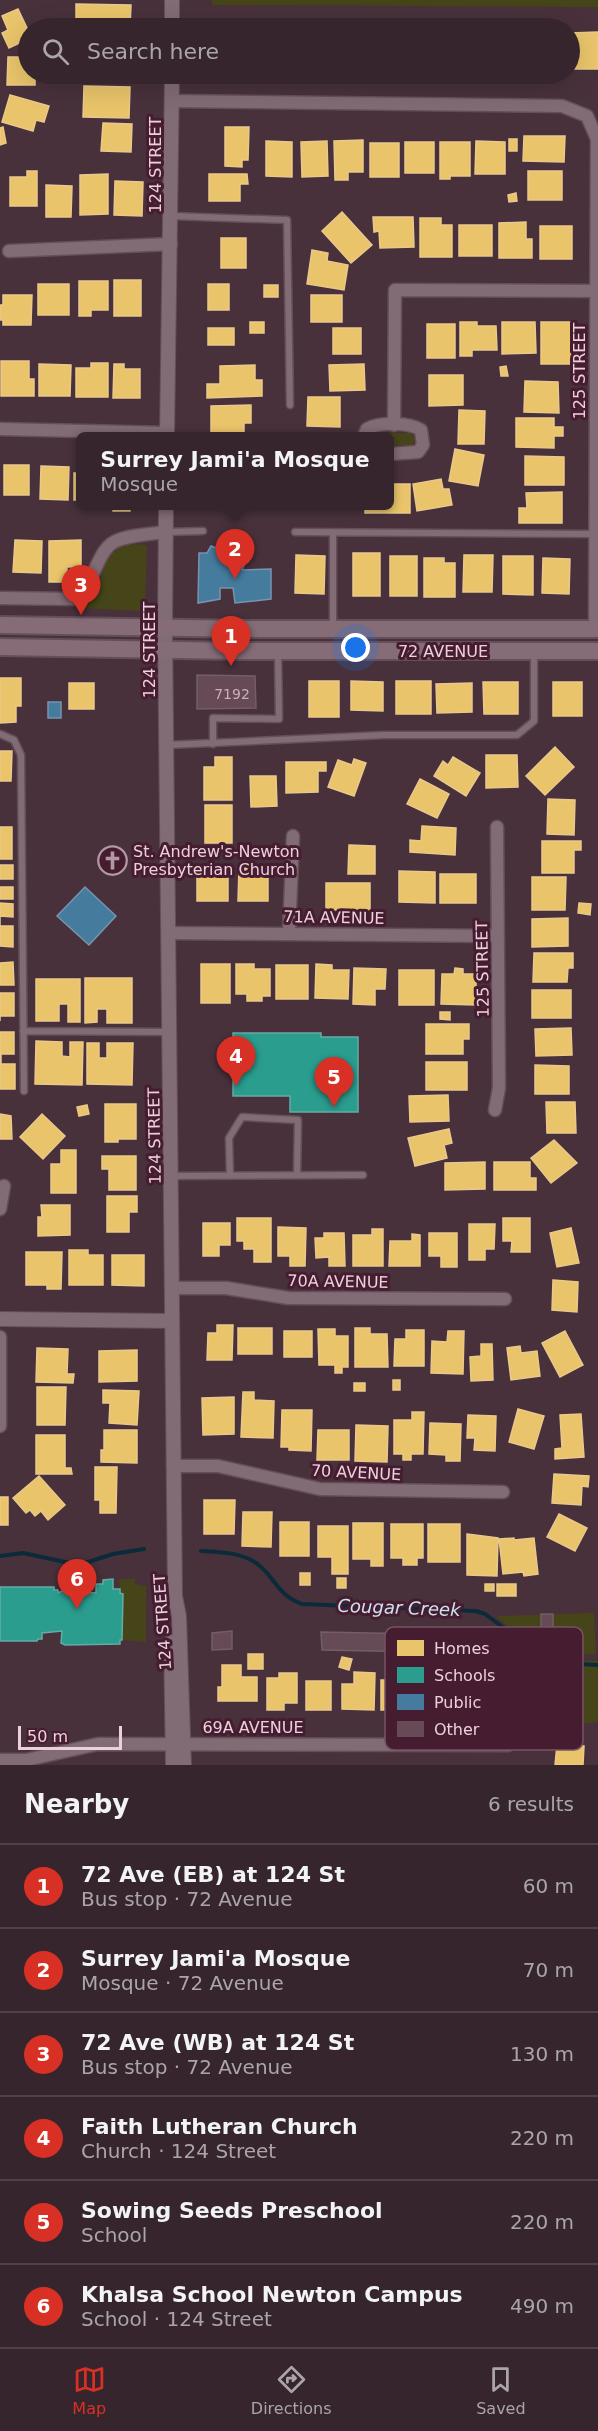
<!DOCTYPE html>
<meta charset="utf-8">
<style>
body{margin:0;font-family:"DejaVu Sans",sans-serif;background:#413138;color:#f1f3f6}
.scale{position:absolute;left:18px;bottom:15px;width:104px;box-sizing:border-box;padding-left:6px;border:3px solid #ecd0db;border-top:0;font-size:16px;line-height:21px;white-space:nowrap;color:#ecd0db;-webkit-text-stroke:4px #461d30;paint-order:stroke}
.you{position:absolute;left:356px;top:648px;width:21px;height:21px;margin:-15px;border:4px solid #fff;border-radius:50%;background:#1a73e8;box-shadow:0 0 0 9px #1a73e833}
.badge{display:grid;place-items:center;width:39px;height:39px;border-radius:50%;background:#d93025;color:#fff;font-size:20px;font-weight:700}
.pin{position:absolute;translate:-50% -50px;filter:drop-shadow(0 2px 3px #0008)}
.pin::after{content:'';position:absolute;top:32px;width:21px;height:18px;background:inherit;clip-path:polygon(0 0,100% 0,50% 100%)}
.popup{position:absolute;left:76px;top:432px;width:318px;height:78px;box-sizing:border-box;display:grid;place-content:center;border-radius:9px;background:#36252c;filter:drop-shadow(0 2px 4px #0005);font-size:20px;white-space:nowrap;color:#aaa5a9}
.popup b{font-size:22px;color:#f1f3f6}
.popup::after{content:'';position:absolute;left:50%;top:100%;margin-left:-12px;border:12px solid transparent;border-top-color:#36252c}
.list{margin:0;padding:0;list-style:none}
h2{display:flex;justify-content:space-between;align-items:center;height:78px;margin:0;padding:0 24px;font-size:26px}
h2 small{font-size:20px;font-weight:400;color:#aaa5a9}
.list li{display:grid;grid-template-columns:39px 1fr auto;gap:18px;align-items:center;box-sizing:border-box;height:84px;padding:0 24px;border-top:2px solid #504248}
.list b{display:block;font-size:22px;white-space:nowrap}
.list p{margin:0;font-size:20px;white-space:nowrap;color:#aaa5a9}
.list em{font-size:20px;font-style:normal;color:#aaa5a9}
.icon{flex:none;width:33px;height:33px;fill:none;stroke:currentColor;stroke-width:2;stroke-linecap:round;stroke-linejoin:round}
.map{position:relative;flex:none;width:598px;height:1765px;overflow:hidden}
.search{position:absolute;background:#36252c;box-shadow:0 6px 24px #0002;left:18px;right:18px;top:18px;height:66px;display:flex;align-items:center;gap:15px;box-sizing:border-box;padding:0 21px;border-radius:33px;color:#aaa5a9;font-size:22px}
.sheet{height:582px;background:#36252c}
nav{display:flex;justify-content:space-around;align-items:center;box-sizing:border-box;height:84px;border-top:2px solid #504248;background:#36252c;font-size:16px;color:#aaa5a9}
nav a{display:grid;justify-items:center;gap:3px}
nav .on{color:#d93025}
.map>svg:first-child{display:block}
</style>
<div class="map">
<svg width="598" height="1765" viewBox="0 0 598 1765">
<rect width="100%" height="100%" fill="#48313b"/>
<path fill="#454519" d="M212 0H598V7L212 5Z
M374 433H410L416 439 412 445H390L389 436H371Z
M134 544 147 545 145 608 141 611 78 608 100 581 107 556 120 547Z
M119 1579H135V1584L146 1586V1642L123 1640V1594L120 1593Z
M594 1613 596 1654H547L513 1631 496 1616Z
M525 1660 598 1661V1722L531 1730 528 1723 517 1718 547 1674H565L548 1673V1667Z"/>
<path fill="#e9c46a" stroke="#eac88c" stroke-width="1.5" d="M76 4 131 5 130 28H76Z
M18 9 28 30V39L9 48 2 33 8 30 2 16Z
M198 20H218V28H226H198Z
M482 25V28H455V26Z
M598 32V69H570V33Z
M8 57H28V74H35V85H7Z
M76 74H130V77L76 76Z
M84 86 130 87 129 118 83 117Z
M10 95 49 106 44 122 36 120 33 131 2 122Z
M103 123 132 124 131 152 101 151Z
M3 127 6 143 0 145V128Z
M225 127H249L248 160H242V167L225 166Z
M524 136H565L564 162 523 161Z
M509 139H517V151H509Z
M363 140V172H348V180H335L334 141Z
M266 141 292 142V177L266 176Z
M327 141 328 176 302 177 301 142Z
M476 141 505 142V174H475Z
M405 142H434V173H405Z
M440 142H470V176H450V179H440Z
M370 143H399V177H370Z
M27 171H37V206H10V177H27Z
M528 171H562V200H528Z
M108 174V214L80 215V175Z
M209 174H247L248 184H240V201H209Z
M115 181 143 182 142 216 114 215Z
M46 185 72 186 71 217H46Z
M516 193 517 201 509 202 508 195Z
M342 212 372 245 351 263 322 231Z
M373 217H413L414 247 380 248 379 231 374 232Z
M420 218H441V225H452V257H420Z
M526 222V239H532V258H499V223Z
M459 225H492V256H459Z
M540 226H572V259H540Z
M221 238H246V268H221Z
M312 250 328 253 327 261 348 265 344 290 307 284Z
M114 280H141V316H114Z
M79 281H108V310H91V316H79Z
M38 284H69V315H38Z
M208 284H229V310H208Z
M264 285H278V297H264Z
M3 295H32L31 325H3V320H0V305H3Z
M311 295H342V322H311Z
M250 322H264V333H250Z
M460 322H477V326H496L497 350H472V356H460Z
M502 322H535L536 353 502 354Z
M541 322H573V364H541Z
M427 324H455V358H427Z
M208 328H234V345H208Z
M333 328H361V354H333Z
M1 361H29V379H34V396H1Z
M91 363H108V397H76V368H91Z
M39 364 71 365 70 396H39Z
M114 364H124V369H140V398H113Z
M364 364 365 390 330 391 329 365Z
M255 365V380H262V396L207 398V384H220V366Z
M506 366 508 376H501L500 367Z
M429 375H463V405L429 406Z
M525 381 558 382 559 413 524 412Z
M308 397H340V427L307 426Z
M251 405V423H244V436H211V406Z
M459 410 485 411 484 444H458Z
M516 418H554V427H563V436H554V448L516 447Z
M307 434H335V436H307Z
M455 449 484 455 478 486 449 481Z
M525 456 564 457V485H525Z
M4 465H29V495H4Z
M41 466 69 467 68 500 40 499Z
M74 473H80V500H74Z
M441 479 443 489H449L452 505 417 511 413 484Z
M389 484H410V513H365V506H389Z
M562 492V523H519V508H527L526 493Z
M113 506H130V511H113Z
M15 540 42 541 41 573 13 572Z
M81 540V567H67V582H49V541Z
M353 553H380V596H353Z
M296 555 325 556 324 594 295 593Z
M464 555H493L492 592H463Z
M390 556H417V596H390Z
M503 556H533V595L503 594Z
M424 558H444V563H455V597H424Z
M543 558 570 559 569 594 542 593Z
M0 678H21V706H16V722L0 723Z
M309 681H339V717H309Z
M351 681 383 682V711L351 710Z
M396 681H431V714H396Z
M483 682H518V714H484Z
M553 682H582V716H553Z
M69 683H94V709H69Z
M472 683V712L437 713 436 684Z
M555 747 574 767 545 795 526 776Z
M0 751H12L11 781H0Z
M486 755H517L518 787 486 788Z
M215 757H232V800H204V767H215Z
M453 757 480 773 466 796 434 776 443 761 448 765Z
M354 759 366 763 354 796 328 787 338 760 352 765Z
M286 762H326V771H318V792L286 793Z
M250 776H276L277 806 251 807Z
M420 779 449 794 437 818 407 804Z
M548 799 575 800 574 835 547 834Z
M205 805H232V843H205Z
M422 826 456 828 455 855 410 852V840L421 841Z
M0 827H12V859H0Z
M542 841H581V850H574V873H542Z
M349 845 375 846V874H348Z
M0 865H13V879H0Z
M197 866 228 867V901H197Z
M239 868H268V901H238Z
M399 871 435 872V903L399 902Z
M440 874H476V903H440Z
M532 877H566L565 910H532Z
M326 883H370V910H326Z
M0 887H13V899H0Z
M0 903 13 904V917L0 916V926H13V947L0 946Z
M579 903 591 904 590 915 578 913Z
M568 918V946L532 947V919Z
M534 953H573V968H568L567 982H533Z
M13 962 14 985H0V963Z
M201 964H230V1003H201Z
M236 964H254V969H270V996H262V1001H247V994H236Z
M316 964 332 965V970H349L348 999 315 998Z
M276 965H308V999H276Z
M354 968 386 969 385 989H375V1005L353 1004Z
M455 968 463 969V974H476V1005L441 1004 442 974H454Z
M399 970H434V1005H399Z
M85 978H132V1023H107V1009H97V1022L85 1023Z
M36 979H80V1022H68V1004H59V1021H36Z
M532 990H571V1018H532Z
M0 993H14V1016H0V1021Z
M440 1012H450V1020L440 1019Z
M426 1024H469V1039H463V1054H426Z
M571 1028 572 1055 536 1056 535 1029Z
M0 1032H14V1054H1V1064H15V1089H0Z
M36 1041 62 1042V1056L70 1057V1042H83L82 1085 35 1084Z
M87 1043H99V1058H107V1043H133L132 1085 87 1084Z
M426 1062H467V1090H426Z
M535 1065 569 1066V1094H535Z
M448 1095 449 1121 410 1122 409 1096Z
M546 1102H575L576 1133H547Z
M105 1104H136V1139H118V1142H105Z
M87 1105 89 1114 79 1116 77 1107Z
M0 1114 11 1116 12 1139H0Z
M42 1114 65 1136 43 1159 20 1137Z
M449 1129 452 1143 444 1145 447 1158 415 1166 408 1138Z
M554 1140 577 1163 551 1183 531 1158Z
M61 1150H76V1193H51V1164H61Z
M102 1156H136V1190H109V1169H102Z
M485 1162V1189L445 1190V1163Z
M494 1162H530V1178H536V1190H494Z
M107 1196H137V1212H129V1232H107Z
M41 1205H70V1235L38 1236V1217H42Z
M237 1218H271V1262H254V1249H244V1241H237Z
M503 1218H530V1252H511L512 1241H503Z
M203 1223H230V1245H219V1256H203Z
M469 1224H495L494 1249H485V1260H469Z
M278 1227 306 1228 305 1266H290V1256H278Z
M571 1228 579 1263 557 1267 550 1233Z
M372 1229H383V1266H353V1235H372Z
M324 1233H344L345 1266H329V1257L316 1258 315 1238H324Z
M429 1233H457V1267H441V1256H429Z
M412 1234 420 1235V1266H389L390 1241H412Z
M69 1250H88V1255H103V1285H69Z
M26 1252H62L61 1289H47V1285H26Z
M112 1255H144V1286L112 1285Z
M553 1280 578 1282 577 1312 552 1310Z
M217 1325H233L232 1360H207L208 1333H217Z
M238 1328H272V1354H238Z
M355 1328H370V1334H387L388 1367H355Z
M318 1329H335V1336H348V1367H342V1373H335V1365H319Z
M406 1330H424V1366H394L395 1339H406Z
M284 1331H312V1357H284Z
M448 1331H464L463 1374 431 1373 432 1341 447 1342Z
M565 1331 583 1365 560 1377 542 1343Z
M481 1344H492L493 1380 471 1381 470 1357 481 1356Z
M520 1346 521 1353 537 1351 540 1376 511 1380 507 1348Z
M37 1348 68 1349 67 1374H74L73 1383 36 1382Z
M137 1350V1381L99 1382V1351Z
M393 1380H400V1390H393Z
M354 1383H365V1391H354Z
M37 1387H66L65 1425H37Z
M103 1390 139 1391 137 1425 109 1423 110 1403H103Z
M243 1392H254V1400L274 1401 273 1438 241 1437Z
M234 1397V1434L203 1435 202 1398Z
M518 1409 544 1416 534 1449 509 1442Z
M282 1410H312L311 1451 289 1450V1447H281Z
M412 1412H424L423 1454H411V1460H403V1454H394V1420H412Z
M581 1414 584 1457 555 1459V1449L562 1448 560 1415Z
M468 1415 496 1416 495 1451 474 1450 475 1438H467Z
M430 1423 461 1424 460 1461H446V1455L429 1454Z
M356 1425 388 1426 387 1462 355 1461Z
M104 1430H137V1463L101 1462V1450H104Z
M318 1430H349V1460H317Z
M36 1435H65V1468H71L72 1474H36Z
M95 1467H117L116 1513H100V1500H95Z
M554 1474 589 1476 588 1487 582 1486 581 1505 552 1503Z
M39 1476 65 1505 48 1520 41 1511 35 1516 30 1510 26 1513 13 1498Z
M0 1497H8V1525H0Z
M204 1500H235L234 1534H204Z
M243 1512H272L271 1547 242 1546Z
M559 1514 587 1528 575 1551 547 1537Z
M280 1522H309V1556H280Z
M353 1523H383V1566H371V1559H353Z
M391 1524H423V1558H417V1565H403V1558H391Z
M428 1524H460V1562H428Z
M318 1526H348V1574H332V1557H318Z
M467 1534 498 1538 497 1576 467 1575Z
M514 1538V1540L534 1538 538 1574 524 1576 523 1572 503 1574 499 1539Z
M300 1573H310V1585H300Z
M337 1578H346V1588H337Z
M485 1584H494V1591H485Z
M497 1584H516V1596H497Z
M248 1654H263V1669H248Z
M342 1657 352 1659 349 1670 339 1667Z
M222 1665H241V1677H257V1701H218V1687H222Z
M354 1672 375 1673 374 1710 342 1709V1684H354Z
M279 1673H297V1703H284V1710H267V1678H279Z
M456 1675 490 1678V1704H456Z
M494 1675H525V1697H509V1703H494Z
M381 1680H412V1710H381Z
M306 1681H331V1710H306Z
M418 1683H447V1708H418Z
M557 1745 584 1746 583 1765H555Z"/>
<path fill="#2a9d8f" stroke="#64aca6" stroke-width="1.5" d="M233 1033H321V1037H358V1112H290V1096H233Z
M113 1579V1589H120V1593L123 1594 122 1640H120V1644L65 1645 61 1643 62 1631 42 1633V1639H38L37 1641H0V1587H54V1590H58V1593L62 1591 96 1593V1584H103V1580Z"/>
<path fill="#457b9d" stroke="#7794b0" stroke-width="1.5" d="M211 546 247 559 242 570 271 569V599L235 603 233 588H220V599L198 603 199 553H207Z
M48 702H61V718H48Z
M85 887 116 916 89 945 57 916Z"/>
<g fill="none" stroke-linecap="round" stroke-linejoin="round">
<path stroke="#0b2b3b" stroke-width="4" d="M201 1551C220 1552 244 1552 260 1566 277 1581 278 1595 302 1604L476 1611 485 1614 500 1625 532 1657 560 1663 598 1665
M0 1556 23 1553 79 1565 113 1554 144 1549"/>
</g>
<path fill="#664a56" stroke="#725e66" stroke-width="1.5" d="M197 675 255 676 256 708 197 709Z
M541 1614H553V1631H541Z
M421 1629H471V1639H476V1653L322 1650 321 1632 421 1634Z
M232 1631V1649L212 1650V1633Z"/>
<g fill="none" stroke-linecap="round" stroke-linejoin="round">
<defs>
<path id="service" d="M171 216 287 220 290 405
M166 532 203 531
M295 532 595 534
M333 533V628
M0 734 14 740 21 755 24 1091
M213 744V718L279 719 278 653
M167 745 384 735H517L534 721V652
M23 1031 169 1032
M230 1175 229 1138 242 1117 298 1120 297 1175
M172 1176 363 1175"/>
<path id="minor" d="M172 101 562 106 587 116 597 139 595 629
M9 251 171 244
M394 425 395 290 596 291
M0 429 167 433
M364 436 367 429C380 422 409 422 421 430L423 445 418 452 389 454
M0 598 74 599C94 587 96 552 114 542 128 535 150 534 166 532
M169 933 498 936
M289 933 293 836
M495 1110 499 1088 497 827
M0 1209 4 1186
M172 1288H226L288 1298 505 1299
M0 1337V1426
M173 1466H218L320 1489 503 1492
M0 1760H26L98 1744 508 1745"/>
<path id="tertiary" d="M172 28V0
M167 436 172 74
M166 506 165 628 175 1596 179 1616 184 1765
M0 1319 172 1321
M171 1642 173 1765"/>
<path id="secondary" d="M0 625 249 629H598
M0 647 236 651H598"/>
</defs>
<use href="#service" stroke="#644f59" stroke-width="9"/>
<use href="#minor" stroke="#644f59" stroke-width="15"/>
<use href="#tertiary" stroke="#644f59" stroke-width="16"/>
<use href="#secondary" stroke="#644f59" stroke-width="20"/>
<use href="#service" stroke="#816b74" stroke-width="6"/>
<use href="#minor" stroke="#816b74" stroke-width="12"/>
<use href="#tertiary" stroke="#816b74" stroke-width="14"/>
<use href="#secondary" stroke="#856c77" stroke-width="16"/>
</g>
<defs>
<symbol id="church-ring" viewBox="-11 -11 22 22"><circle r="9.5" fill="#461d30" stroke="#b398a3" stroke-width="1.5"/><path d="M-1.2-6h2.4v3.5h3.3v2.4h-3.3V6h-2.4V-.1h-3.3v-2.4h3.3Z" fill="#b398a3"/></symbol>
</defs>
<g fill-rule="evenodd">
<use href="#church-ring" x="96" y="844" width="33" height="33"/>
</g>
<g text-anchor="middle" stroke-width="6" stroke-linejoin="round" paint-order="stroke">
<g font-size="14" fill="#caaeba">
<text x="232" y="699">7192</text>
</g>
<g font-size="16" fill="#ecd0db" stroke="#461d30">
<text transform="translate(155 165) rotate(-90)" y="6">124 STREET</text>
<text transform="translate(579 371) rotate(-90)" y="6">125 STREET</text>
<text transform="translate(149 650) rotate(-90)" y="6">124 STREET</text>
<text x="443" y="657">72 AVENUE</text>
<text transform="translate(334 917) rotate(1)" y="6">71A AVENUE</text>
<text transform="translate(482 969) rotate(-91)" y="6">125 STREET</text>
<text transform="translate(154 1136) rotate(-91)" y="6">124 STREET</text>
<text transform="translate(338 1281) rotate(1)" y="6">70A AVENUE</text>
<text transform="translate(356 1472) rotate(3)" y="6">70 AVENUE</text>
<text transform="translate(162 1622) rotate(-94)" y="6">124 STREET</text>
<text x="253" y="1733">69A AVENUE</text>
</g>
<g font-size="16" fill="#ecd0db" stroke="#461d30" text-anchor="start">
<text x="133" y="857">St. Andrew's-Newton<tspan x="133" dy="18">Presbyterian Church</tspan></text>
</g>
<g font-size="18" font-style="italic" fill="#cbe3f1" stroke="#461d30">
<text transform="translate(399 1608) rotate(2)" y="6">Cougar Creek</text>
</g>
</g>
<rect x="385" y="1627" width="198" height="123" rx="9" fill="#461d30" stroke="#785363" stroke-width="1.5"/>
<rect x="397" y="1640" width="27" height="16" fill="#e9c46a"/>
<rect x="397" y="1667" width="27" height="16" fill="#2a9d8f"/>
<rect x="397" y="1694" width="27" height="16" fill="#457b9d"/>
<rect x="397" y="1721" width="27" height="16" fill="#664a56"/>
<g font-size="16" fill="#ecd0db">
<text x="434" y="1654">Homes</text>
<text x="434" y="1681">Schools</text>
<text x="434" y="1708">Public</text>
<text x="434" y="1735">Other</text>
</g>
</svg>
<div class="scale">50 m</div>
<div class="you"></div>
<div class="pin badge" style="left:231px;top:666px">1</div>
<div class="pin badge" style="left:235px;top:579px">2</div>
<div class="popup"><b>Surrey Jami'a Mosque</b>Mosque</div>
<div class="pin badge" style="left:81px;top:615px">3</div>
<div class="pin badge" style="left:236px;top:1086px">4</div>
<div class="pin badge" style="left:334px;top:1107px">5</div>
<div class="pin badge" style="left:77px;top:1609px">6</div>
<div class="search"><svg class="icon" aria-label="search" viewBox="0 0 24 24"><circle cx="10" cy="10" r="6"/><path d="M15 15l6 6"/></svg>Search here</div>
</div>
<section class="sheet">
<h2>Nearby<small>6 results</small></h2>
<ul class="list">
<li><span class="badge">1</span><div><b>72 Ave (EB) at 124 St</b><p>Bus stop · 72 Avenue</p></div><em>60 m</em></li>
<li><span class="badge">2</span><div><b>Surrey Jami'a Mosque</b><p>Mosque · 72 Avenue</p></div><em>70 m</em></li>
<li><span class="badge">3</span><div><b>72 Ave (WB) at 124 St</b><p>Bus stop · 72 Avenue</p></div><em>130 m</em></li>
<li><span class="badge">4</span><div><b>Faith Lutheran Church</b><p>Church · 124 Street</p></div><em>220 m</em></li>
<li><span class="badge">5</span><div><b>Sowing Seeds Preschool</b><p>School</p></div><em>220 m</em></li>
<li><span class="badge">6</span><div><b>Khalsa School Newton Campus</b><p>School · 124 Street</p></div><em>490 m</em></li>
</ul>
</section>
<nav>
<a class="on"><svg class="icon" aria-label="map" viewBox="0 0 24 24"><path d="M3 6l6-2 6 2 6-2v14l-6 2-6-2-6 2zM9 4v14M15 6v14"/></svg>Map</a>
<a><svg class="icon" aria-label="directions" viewBox="0 0 24 24"><path d="M12 3l9 9-9 9-9-9zM9 14v-3h6M13 9l2 2-2 2"/></svg>Directions</a>
<a><svg class="icon" aria-label="saved" viewBox="0 0 24 24"><path d="M7 4h10v16l-5-4-5 4z"/></svg>Saved</a>
</nav>
